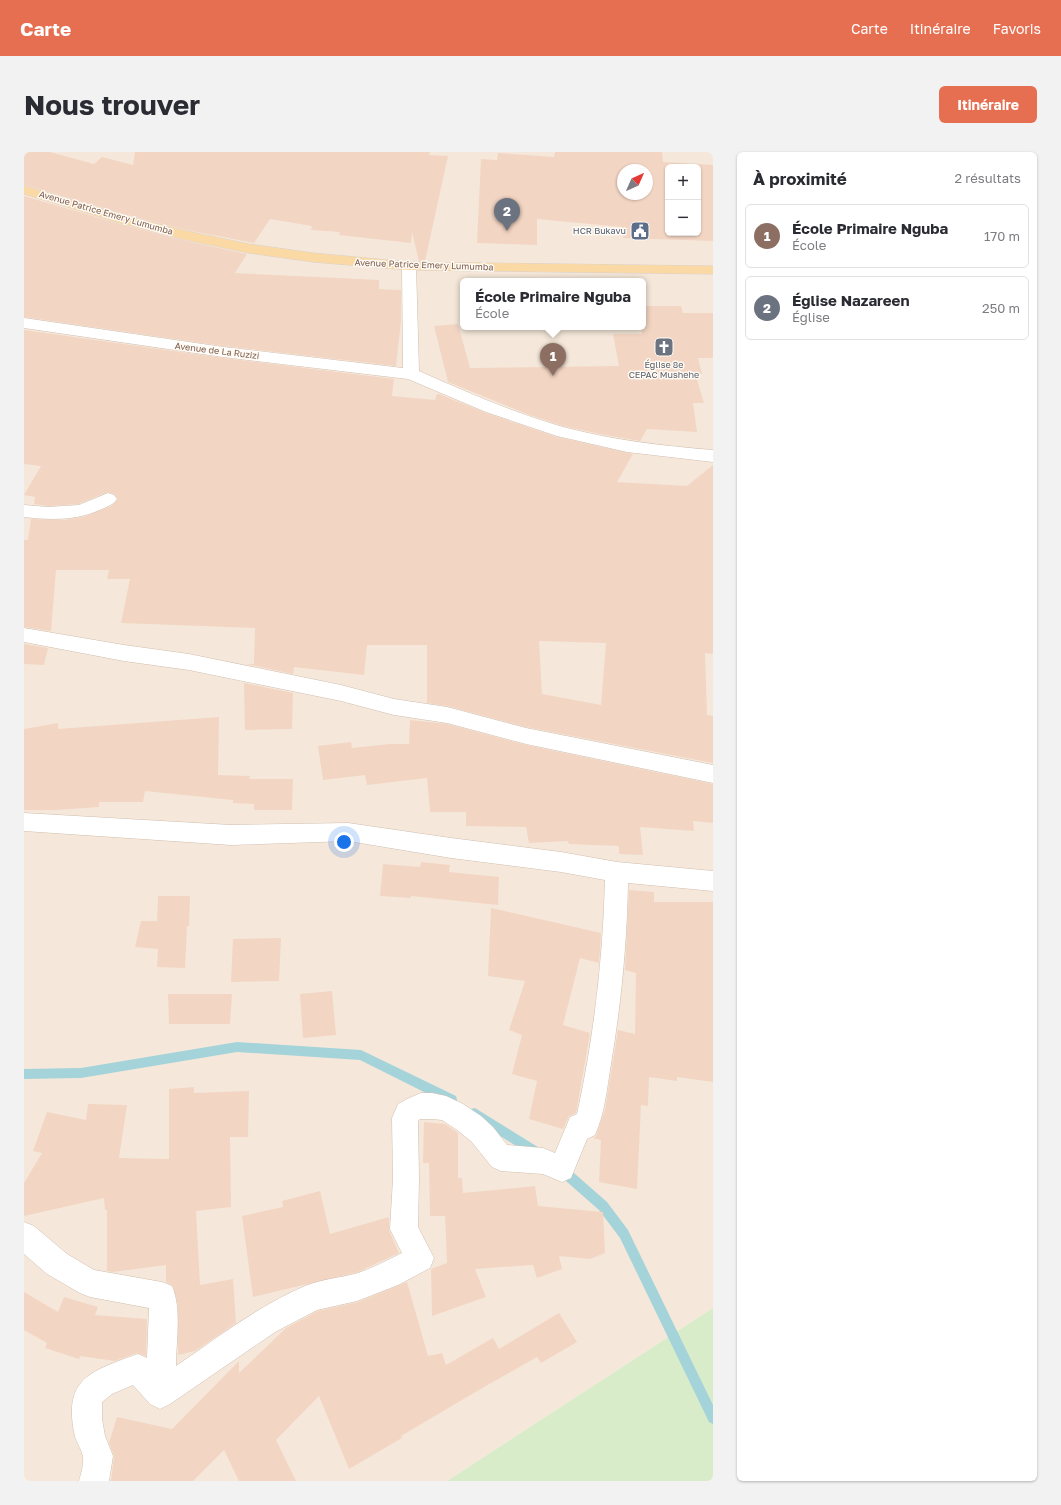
<!DOCTYPE html>
<html lang="fr">
<meta charset="utf-8">
<style>
body{margin:0;font-family:"Golos Text",sans-serif;background:#f2f2f3;color:#2b2b33}
.controls{position:absolute;right:12px;top:12px;display:grid;overflow:hidden;border-radius:6px;box-shadow:0 1px 3px #0004}
.controls button{width:36px;height:36px;display:grid;place-items:center;padding:0;border:0;border-bottom:1px solid #e1e1e2;background:#fff;color:#2b2b33;font:20px sans-serif}
.compass{position:absolute;left:593px;top:12px;width:36px;height:36px;border-radius:50%;background:#fff;box-shadow:0 1px 3px #0004;rotate:45deg}
.you{position:absolute;left:320px;top:690px;width:14px;height:14px;margin:-10px;border:3px solid #fff;border-radius:50%;background:#1a73e8;box-shadow:0 0 0 6px #1a73e833}
.badge{display:grid;place-items:center;width:26px;height:26px;border-radius:50%;background:#e76f51;color:#fff;font-size:13px;font-weight:700}
.pin{position:absolute;translate:-50% -33px;filter:drop-shadow(0 1px 2px #0008)}
.pin::after{content:'';position:absolute;top:21px;width:14px;height:12px;background:inherit;clip-path:polygon(0 0,100% 0,50% 100%)}
.popup{position:absolute;left:436px;top:126px;width:186px;height:52px;box-sizing:border-box;display:grid;place-content:center;border-radius:6px;background:#fff;filter:drop-shadow(0 1px 3px #0005);font-size:13px;white-space:nowrap;color:#7c7c81}
.popup b{font-size:15px;color:#2b2b33}
.popup::after{content:'';position:absolute;left:50%;top:100%;margin-left:-8px;border:8px solid transparent;border-top-color:#fff}
.list{margin:0;padding:0;list-style:none}
h2{display:flex;justify-content:space-between;align-items:center;height:52px;margin:0;padding:0 16px;font-size:17px}
h2 small{font-size:13px;font-weight:400;color:#7c7c81}
.list li{display:grid;grid-template-columns:26px 1fr auto;gap:12px;align-items:center;box-sizing:border-box;height:64px;margin:0 8px 8px;padding:0 8px;border:1px solid #e1e1e2;border-radius:6px}
.list b{display:block;font-size:15px;white-space:nowrap}
.list p{margin:0;font-size:13px;white-space:nowrap;color:#7c7c81}
.list em{font-size:13px;font-style:normal;color:#7c7c81}
.map{position:relative;flex:none;width:689px;height:1329px;overflow:hidden;border-radius:6px}
header{display:flex;align-items:center;gap:24px;box-sizing:border-box;height:56px;padding:0 20px;background:#e76f51;color:#fff}
header strong{font-size:19px}
nav{display:flex;gap:22px;margin-inline-start:auto;font-size:14px}
.intro{display:flex;align-items:center;justify-content:space-between;box-sizing:border-box;height:96px;padding:0 24px}
h1{margin:0;font-size:28px}
.button{padding:10px 18px;border-radius:6px;background:#e76f51;color:#fff;font-size:14px;font-weight:700}
main{display:flex;gap:24px;padding:0 24px}
aside{flex:1;background:#fff;border-radius:6px;box-shadow:0 1px 3px #0004}
.map>svg:first-child{display:block}
</style>
<header>
<strong>Carte</strong>
<nav><a>Carte</a><a>Itinéraire</a><a>Favoris</a></nav>
</header>
<div class="intro"><h1>Nous trouver</h1><a class="button">Itinéraire</a></div>
<main>
<div class="map">
<svg width="689" height="1329" viewBox="0 0 689 1329">
<rect width="100%" height="100%" fill="#fdf6ec"/>
<path fill="#f5e8da" fill-rule="evenodd" d="M0 0H689V1156L423 1329H0ZM644 15H674V81H644ZM599 18H623V42H599ZM439 129H619V175H439Z"/>
<path fill="#d8ecc9" d="M689 1156V1329H423Z"/>
<g fill="none" stroke-linecap="round" stroke-linejoin="round">
<path fill="#a5d3da" fill-rule="evenodd" d="M213 890 337 898 432 944 433 948 432 952 428 953 424 952 336 908 213 900 57 926 0 927V917L57 916Z
M451 956 517 997 518 1001 517 1005 513 1006 509 1005 447 965 446 961 447 957Z
M538 1013 542 1014 583 1050 604 1078 689 1253V1272L685 1270 596 1086 575 1058 534 1022 533 1018 534 1014Z"/>
</g>
<path fill="#f3d5c3" fill-rule="evenodd" d="M0 0H26L70 12 78 5 109 13 111 0H406L405 3 424 4 401 109H395L388 80 387 91 315 83 316 80 287 78 288 74 246 67 230 91 162 78 103 63 0 33Z
M531 0H638L639 10 689 13V89L599 86 598 75 513 67V93L453 91 457 7 473 8 474 1 530 5ZM644 15H674V81H644ZM599 18H623V42H599Z
M0 44 93 71 162 89 223 102 211 121 355 128V137L377 138V169L372 214 199 194 0 165Z
M619 154H657L659 161H689V206H674L678 222 671 221 680 251H669L673 280 623 277 616 289 576 282 539 274 503 262 424 230 410 174 434 172 446 216 595 214 589 182H618L616 175H619Z
M0 178 199 206 370 227 368 244 411 248 413 242H415L462 261 533 285 609 302 593 330 663 334 689 313V502L681 501 683 563 689 564V611L502 575 423 554 403 551V493H343L340 523 270 515 269 522 223 512H230L231 476 97 471 106 427H83L85 418H32L27 479 0 475V388H4L7 367 40 368 59 365 87 354 94 347 90 342 83 340 55 352 24 354 10 352 11 345 0 343 17 314 0 312ZM515 489 582 491 577 553 518 542Z
M0 492 24 496 20 513 0 512Z
M220 531 269 541 268 577 221 578Z
M195 565 194 623 226 624 225 627H269L268 658H230V652L209 651V648L121 639 119 650H75V655L32 658H0V577L34 571V577Z
M386 568 423 572 502 593 689 632V671L669 669 670 679 616 675 619 703 595 702V694L545 692 544 689 505 691 502 675 442 674V660H406L403 626 343 633 341 623 299 628 294 594 327 590 328 596 366 592H385Z
M397 710 426 713 425 720 475 725 474 753 387 744V746L356 744 359 712 396 715Z
M605 738 630 740V750H689V930L653 925V929L625 925 624 954 617 953 613 1037 575 1030 577 988 569 986 572 984 581 958 594 878 611 882 612 821 601 818Z
M134 744H166L165 774H163L161 816 133 815 134 797 111 795 117 769H133Z
M467 756 577 781 575 811 556 806 539 873 566 881 552 961 545 964 539 977 505 967 513 929 488 922 498 883 485 878 501 829 464 824Z
M257 786 255 829 207 830 209 787Z
M308 839 312 883 279 886 276 842Z
M144 842H208L206 872H145Z
M170 935V941L225 939 224 985H206L207 1055 172 1059 176 1133 209 1127 212 1171 171 1199 154 1203V1153L149 1134 142 1130V1113L89 1120 83 1119V1058H81L80 1046 0 1064V1031L18 1001 9 999 23 960 62 968 64 952 103 953 95 1006 145 1007V937Z
M400 970 421 972 434 981V1026H438L439 1041 511 1034 514 1054 579 1060 581 1101 566 1107 535 1104 538 1117 513 1126 509 1113 451 1117 462 1145 408 1164 407 1117 423 1111 421 1064H406L405 1011H399Z
M296 1039 306 1082 365 1065V1078L375 1101 334 1120 229 1145 218 1064 259 1055 258 1049Z
M383 1130 404 1204 418 1201 422 1213 469 1186 475 1197 535 1161 553 1190 517 1211 513 1205 448 1242 377 1284 378 1286 325 1317 295 1244 252 1288 272 1329H215L200 1298 169 1329H87L90 1304 85 1291 93 1265 148 1277 215 1209V1221L262 1176 294 1159 334 1150Z
M0 1140 34 1160 40 1145 74 1155 71 1163 123 1167 122 1204 113 1201 91 1209 56 1204 55 1207 21 1196 23 1191 0 1178Z"/>
<g fill="none" stroke-linecap="round" stroke-linejoin="round">
<defs>
<path id="minor" d="M385 110 390 111 392 114 395 219C442 240 490 261 539 275 588 288 639 294 689 298V310L603 300 533 284 462 260 384 227 199 205 0 176V166L199 195 379 216 378 114 380 111Z
M84 341 90 343 93 347C89 353 84 354 78 357 52 369 27 368 0 365V353L24 355 55 353Z
M0 476 100 493 165 502 317 533 370 547 423 555 502 576 689 613V631L502 592 423 571 370 563 317 549 165 518 100 509 0 490Z
M0 661 207 673 324 671 427 686 537 700 593 710 689 719V739L604 731C603 792 597 852 587 912 583 936 581 961 571 983L563 987 547 1026 538 1030 519 1022 477 1019 468 1015 447 989 433 978 418 968 408 967H396L394 969 395 1027 394 1075 410 1106 406 1116 374 1133 333 1149 293 1158 251 1180 146 1252 136 1257 126 1252 109 1233 88 1242 78 1250V1267L81 1284 89 1304 85 1329H55C57 1322 60 1312 59 1305 58 1298 53 1291 51 1285 38 1226 67 1219 114 1202L123 1206 125 1156 66 1145 56 1141 23 1122 0 1102V1070L10 1074 43 1102 70 1118 138 1130 148 1134C158 1158 152 1188 152 1214 193 1186 234 1154 281 1134 298 1127 316 1126 334 1121 349 1116 364 1108 378 1101L366 1077 369 1027 368 966 374 952 383 947 397 941H408L422 944 439 952 457 964 469 975 483 993 519 996 531 1001 546 965 553 962C570 885 579 806 581 728L537 720 427 706 324 689 207 693 0 679Z"/>
<path id="primary" d="M0 34 103 64 162 79 225 92 289 101 385 110 689 114V122L385 118 289 110 225 101 162 88 93 70 0 42Z"/>
</defs>
<use href="#minor" stroke="#d1beb0" stroke-width="1"/>
<use href="#primary" stroke="#dad1cd" stroke-width="1"/>
<use href="#minor" fill="#fff" fill-rule="evenodd"/>
<use href="#primary" fill="#fbd9a5" fill-rule="evenodd"/>
</g>
<defs>
<symbol id="civic-square" viewBox="-11 -11 22 22"><rect x="-9" y="-9" width="18" height="18" rx="4" fill="#5c6f8a" stroke="#fffaf3"/><path d="M-.6-6.5H3V-4.5H.6V-3L4-1V1h2V6H-6V1h2V-1L-.6-3ZM-1.2 2.5V6h2.4V2.5Z" fill="#fff"/></symbol>
<symbol id="church-square" viewBox="-11 -11 22 22"><rect x="-9" y="-9" width="18" height="18" rx="4" fill="#6b7280" stroke="#fffaf3"/><path d="M-1.2-6h2.4v3.5h3.3v2.4h-3.3V6h-2.4V-.1h-3.3v-2.4h3.3Z" fill="#fff"/></symbol>
</defs>
<g fill-rule="evenodd">
<use href="#civic-square" x="605" y="68" width="22" height="22"/>
<use href="#church-square" x="629" y="184" width="22" height="22"/>
</g>
<g text-anchor="middle" stroke-width="3" stroke-linejoin="round" paint-order="stroke">
<g font-size="9" fill="#7a5c4d" stroke="#fffaf3">
<text transform="translate(82 61) rotate(16)" y="3">Avenue Patrice Emery Lumumba</text>
<text transform="translate(400 113) rotate(2)" y="3">Avenue Patrice Emery Lumumba</text>
<text transform="translate(193 199) rotate(7)" y="3">Avenue de La Ruzizi</text>
</g>
<g font-size="9" fill="#4e5e75" stroke="#fffaf3" text-anchor="end">
<text x="602" y="82">HCR Bukavu</text>
</g>
<g font-size="9" fill="#5b616d" stroke="#fffaf3">
<text x="640" y="216">Église 8e<tspan x="640" dy="10">CEPAC Mushehe</tspan></text>
</g>
</g>
</svg>
<div class="controls">
<button>+</button>
<button>−</button>
</div>
<svg class="compass" viewBox="-18 -18 36 36"><path d="M0-13l5 13h-10z" fill="#e53935"/><path d="M0 13l5-13h-10z" fill="#7c7c81"/></svg>
<div class="you"></div>
<div class="pin badge" style="left:529px;top:224px;background:#8d6e63">1</div>
<div class="popup"><b>École Primaire Nguba</b>École</div>
<div class="pin badge" style="left:483px;top:79px;background:#6b7280">2</div>
</div>
<aside>
<h2>À proximité<small>2 résultats</small></h2>
<ul class="list">
<li><span class="badge" style="background:#8d6e63">1</span><div><b>École Primaire Nguba</b><p>École</p></div><em>170 m</em></li>
<li><span class="badge" style="background:#6b7280">2</span><div><b>Église Nazareen</b><p>Église</p></div><em>250 m</em></li>
</ul>
</aside>
</main>
